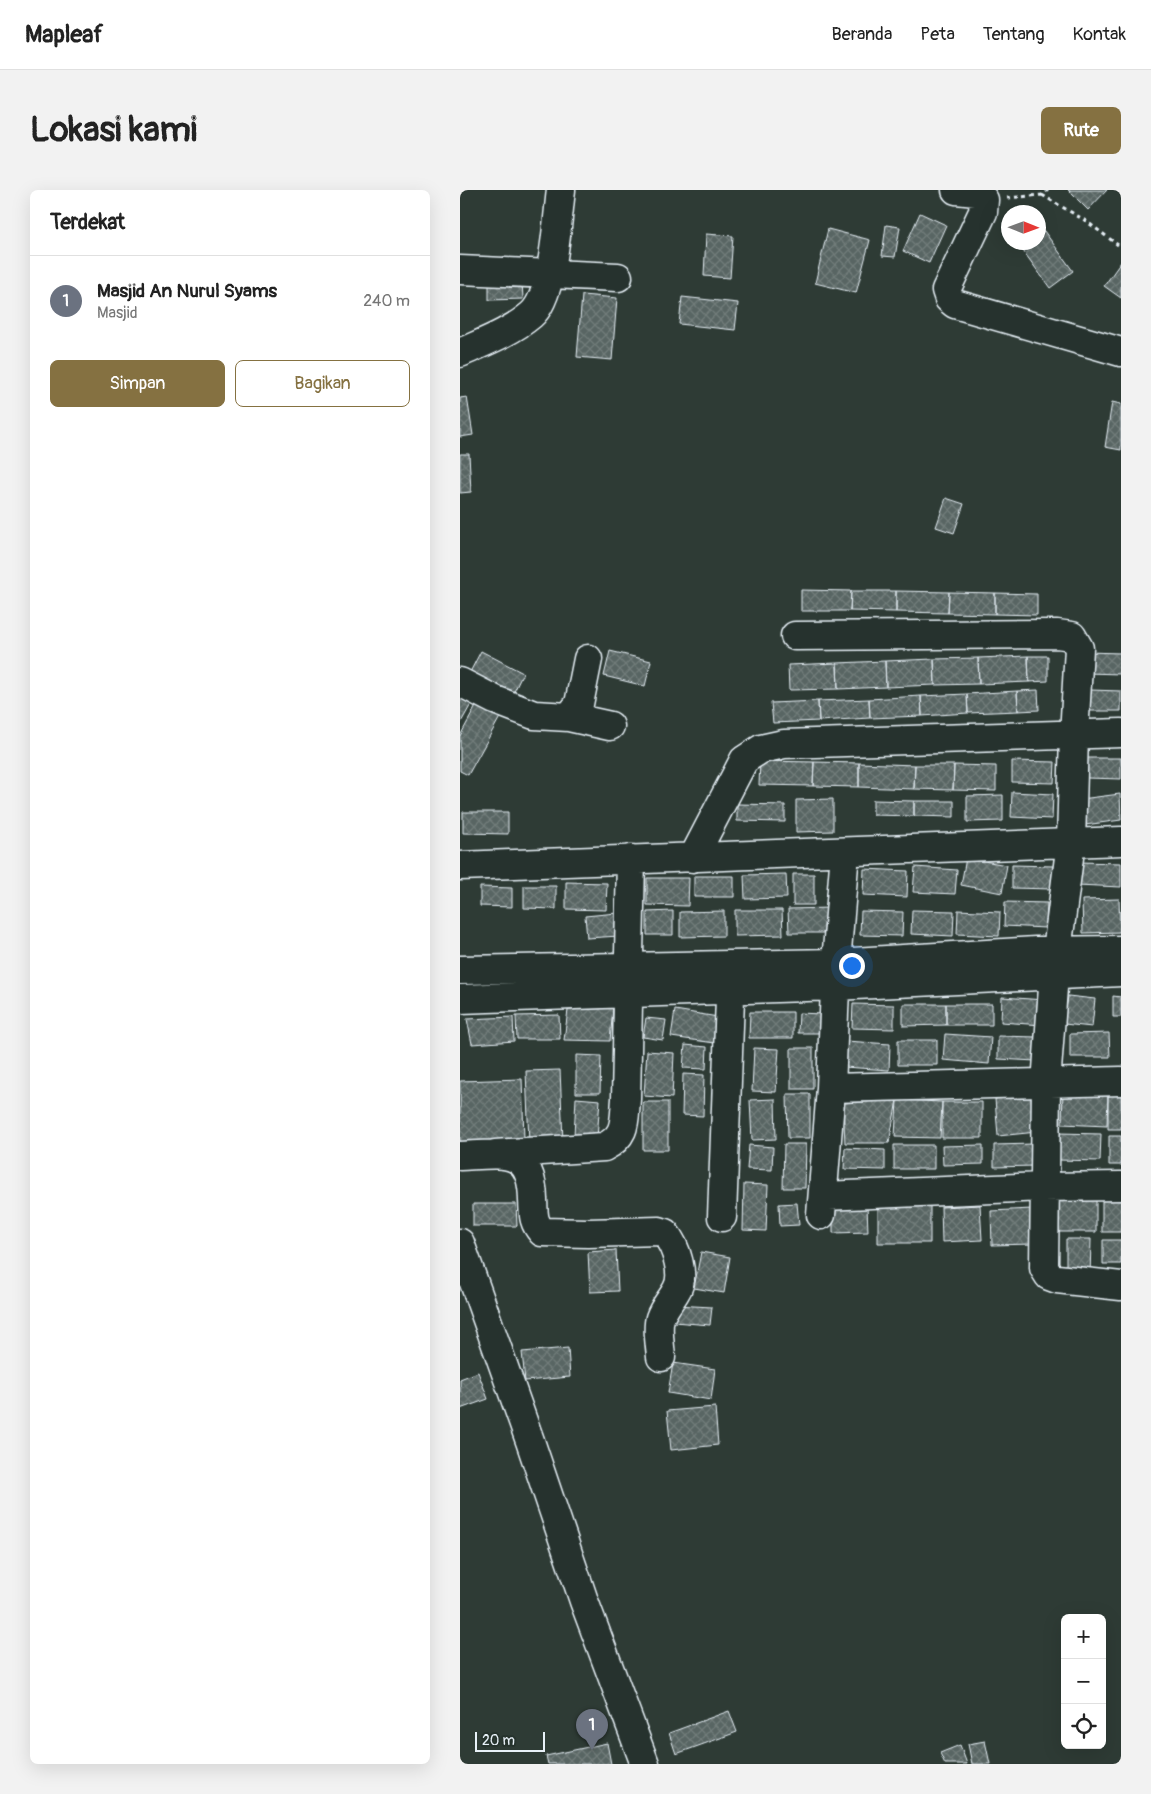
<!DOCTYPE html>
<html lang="id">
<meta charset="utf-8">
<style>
body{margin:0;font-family:Pangolin,sans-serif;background:#f2f2f2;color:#222}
.controls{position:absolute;right:15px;bottom:15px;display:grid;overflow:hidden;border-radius:8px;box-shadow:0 5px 20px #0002}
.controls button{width:45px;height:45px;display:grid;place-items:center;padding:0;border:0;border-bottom:1px solid #e0e0e0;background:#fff;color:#222;font:25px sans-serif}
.compass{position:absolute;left:541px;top:15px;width:45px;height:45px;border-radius:50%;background:#fff;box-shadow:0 5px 20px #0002;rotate:91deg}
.scale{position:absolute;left:15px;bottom:12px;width:70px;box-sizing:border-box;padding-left:5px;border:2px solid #e8f1f8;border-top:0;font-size:14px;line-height:18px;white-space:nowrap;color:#e8f1f8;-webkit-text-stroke:4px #26332d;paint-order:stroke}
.you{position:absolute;left:391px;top:775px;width:18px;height:18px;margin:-12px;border:4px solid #fff;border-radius:50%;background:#1a73e8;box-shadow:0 0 0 8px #1a73e833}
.badge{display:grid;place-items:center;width:32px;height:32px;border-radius:50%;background:#857141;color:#fff;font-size:16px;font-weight:700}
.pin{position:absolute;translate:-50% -41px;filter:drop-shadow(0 1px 2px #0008)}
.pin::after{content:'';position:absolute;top:26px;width:18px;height:15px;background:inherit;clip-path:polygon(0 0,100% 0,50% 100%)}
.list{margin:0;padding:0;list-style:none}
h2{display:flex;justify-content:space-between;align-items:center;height:65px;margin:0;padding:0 20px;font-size:21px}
h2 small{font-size:16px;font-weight:400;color:#767676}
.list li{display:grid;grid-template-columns:32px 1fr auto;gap:15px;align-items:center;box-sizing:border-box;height:90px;padding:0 20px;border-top:1px solid #e0e0e0}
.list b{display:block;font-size:19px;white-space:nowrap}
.list p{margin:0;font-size:16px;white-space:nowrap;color:#767676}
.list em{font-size:16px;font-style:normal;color:#767676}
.actions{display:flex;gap:10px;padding:15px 20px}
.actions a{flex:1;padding:11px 0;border:1px solid #857141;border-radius:8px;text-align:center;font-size:18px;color:#857141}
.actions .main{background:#857141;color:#fff}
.icon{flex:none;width:28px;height:28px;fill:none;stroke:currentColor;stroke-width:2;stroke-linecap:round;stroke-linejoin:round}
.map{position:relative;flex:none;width:661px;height:1574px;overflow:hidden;border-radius:8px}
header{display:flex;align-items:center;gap:30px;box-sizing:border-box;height:70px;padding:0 25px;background:#fff;border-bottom:1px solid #e0e0e0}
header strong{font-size:24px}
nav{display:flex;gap:28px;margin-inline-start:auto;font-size:18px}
.intro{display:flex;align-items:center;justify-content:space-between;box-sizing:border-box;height:120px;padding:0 30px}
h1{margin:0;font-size:35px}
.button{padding:12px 22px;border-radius:8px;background:#857141;color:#fff;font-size:18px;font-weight:700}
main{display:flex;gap:30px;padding:0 30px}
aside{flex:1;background:#fff;border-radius:8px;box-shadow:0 5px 20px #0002}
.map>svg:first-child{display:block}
</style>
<header>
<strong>Mapleaf</strong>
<nav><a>Beranda</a><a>Peta</a><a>Tentang</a><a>Kontak</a></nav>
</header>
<div class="intro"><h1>Lokasi kami</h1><a class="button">Rute</a></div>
<main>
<aside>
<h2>Terdekat<small></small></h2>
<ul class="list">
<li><span class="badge" style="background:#6b7280">1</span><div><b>Masjid An Nurul Syams</b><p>Masjid</p></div><em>240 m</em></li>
</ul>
<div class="actions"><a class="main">Simpan</a><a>Bagikan</a></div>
</aside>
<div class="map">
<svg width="661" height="1574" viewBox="0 0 661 1574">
<defs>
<pattern id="building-cross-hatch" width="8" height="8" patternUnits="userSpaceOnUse" patternTransform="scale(1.25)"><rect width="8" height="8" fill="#596563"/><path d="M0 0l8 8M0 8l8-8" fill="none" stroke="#717c7a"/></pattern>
</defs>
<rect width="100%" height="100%" fill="#2e3b35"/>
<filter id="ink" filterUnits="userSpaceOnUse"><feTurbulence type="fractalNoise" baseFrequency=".02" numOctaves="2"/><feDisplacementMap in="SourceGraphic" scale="10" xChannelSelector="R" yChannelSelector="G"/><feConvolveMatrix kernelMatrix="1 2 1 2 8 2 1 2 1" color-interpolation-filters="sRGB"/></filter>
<g filter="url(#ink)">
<path fill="url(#building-cross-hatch)" stroke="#e8f1f8" d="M608 0H647L628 20Z
M460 23 486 35 469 73 443 61Z
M426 35 440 37 435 67 422 66Z
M368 39 410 50 396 103 355 93Z
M584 41 613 81 590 98 561 58 568 52H578V45Z
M246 44 273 46 270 88 244 86Z
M661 72V108L644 96Z
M29 91H62L63 109 29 110Z
M122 105 157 108 152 170 117 167Z
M222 107 278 113 275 140 219 134Z
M7 207 13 245 0 247V208Z
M652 212 661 214V260L645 257Z
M0 264H9L11 302 0 303Z
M486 308 504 314 494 343 476 337Z
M341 400 391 401 390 421H341Z
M391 401H436V422L390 421Z
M436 401 489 402 488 423 436 422Z
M489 402 535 403V424L488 423Z
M535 403 577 404V425L535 424Z
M21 461 63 483 51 508 8 486Z
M150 461 191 471 185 496 144 486Z
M626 462 661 463V484L626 483Z
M568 466 569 492 519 494 518 468Z
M568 466H588V491L569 492Z
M518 468 519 494 475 495 474 469Z
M474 469 475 495 426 497 425 471Z
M425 471 426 497 378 499 377 473Z
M377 473 378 499 329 500 328 475Z
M578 500 579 520 558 521 557 501Z
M630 500 661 501V521H629Z
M0 501 14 509 0 534Z
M557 501 558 521 508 523 507 504Z
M507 504 508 523 462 526 461 506Z
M461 506 462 526 410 528 409 509Z
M21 507 44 520 8 585 0 581V546Z
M409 509 410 528 359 531 358 511Z
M358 511 359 531 313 533 311 513Z
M627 568H661V589L627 588Z
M300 571 354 572 353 596 299 595Z
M552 571 595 572 594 593 552 592Z
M354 572 399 573V597L353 596Z
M399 573 455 575 454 599 399 597Z
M455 575H494L493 600 454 599Z
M494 575 536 576V601L493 600Z
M552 602 593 604 592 629 551 627Z
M660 604 661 630 625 635 621 609Z
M543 605V631L507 632V606Z
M373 609V641L336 642V610Z
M413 610 454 611V626L413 625Z
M454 611H494V627L454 626Z
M277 614 325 615V632L277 631Z
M3 622H48V644L3 643Z
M506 668 547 675 542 703 501 695Z
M618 672 661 673V697L617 695Z
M552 675 593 676 592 699 552 698Z
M455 677 497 680 495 704 453 702Z
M404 679 448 681 447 707 403 705Z
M326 684 327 708 285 709 284 685Z
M333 684H354V715H333Z
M234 686H274V707H234Z
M187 688H229L228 716 187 715Z
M106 692 147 693 146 720 106 719Z
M64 696H96V719L64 718Z
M20 697 52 698V717L20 716Z
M659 709 660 742 623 743 622 710Z
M545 712 587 713 586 738 544 736Z
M371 718V743H329L328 719Z
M275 720H322L323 745 275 746Z
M452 720 494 721 493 746 451 744Z
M498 720 540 722 539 746 497 744Z
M213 721V745H187V722Z
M264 721V746L220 747V722Z
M401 721 443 722 442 746 400 745Z
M157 723 159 746 127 748 125 726Z
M608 806 635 809 632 837 604 834Z
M653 806 661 807V827H653Z
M542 807 584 810 582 835 541 832Z
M393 814 434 815V839L392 838Z
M443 814H486V835L443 836Z
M486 814H532V835H486Z
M153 818 150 851 104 850 108 820Z
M215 820 258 827 255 853 211 847Z
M290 822H333V848H289Z
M339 823 361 824V843H338Z
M99 825 100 849H57L56 826Z
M53 827 54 851 12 854 7 829Z
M186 828 206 830 203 850 183 847Z
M649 843 650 867H610V844Z
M485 844 531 847 529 874 483 870Z
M538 846 577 847 576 871 538 869Z
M438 850H477V875H438Z
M386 851 430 854 429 880 384 877Z
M225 855 247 857 246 879 223 878Z
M294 858 319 859 316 902 292 901Z
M331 858H353V899H331Z
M187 861 214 863 212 908 184 906Z
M116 865 141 866 140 903H116Z
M100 880 103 951 69 953 66 881Z
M223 884 244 885 243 926 222 925Z
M62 889 64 949 0 952V891Z
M603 901 648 903 647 936 602 934Z
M648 903 661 904V939H648Z
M327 904H350V948H328Z
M574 905 577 942 538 946 535 909Z
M116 908 140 910 137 948 114 946Z
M315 909 316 949 292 950 290 910Z
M437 910 429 953H385L383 913Z
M437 910 482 912 480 948 435 947Z
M183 912H208V960H183Z
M482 912H522V948H482Z
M599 943 641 944 640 971 599 970Z
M649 946H661V975H649Z
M324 954H346L345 998H323Z
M574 954V976L534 977V955Z
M289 955 313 957 312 980 287 979Z
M434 955H474V979H434Z
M523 955V974L483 975 482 956Z
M385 958 425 960V980L384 979Z
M284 994 308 995 306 1041 283 1040Z
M661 1008V1042H642V1009Z
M593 1010H636V1042H593Z
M337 1013 339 1035 320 1036 319 1014Z
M470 1013V1053H418V1014Z
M13 1014H56L57 1036H13Z
M520 1015 522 1050 482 1052 481 1017Z
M373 1016H407L408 1042 373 1043Z
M572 1019 573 1054 532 1055 531 1021Z
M606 1049H631L630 1088 606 1087Z
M643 1050H661V1074H643Z
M156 1060 158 1101 130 1102 128 1062Z
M241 1062 270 1067 264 1103 234 1098Z
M215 1115 252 1117 250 1135 214 1132Z
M108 1158 110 1187 65 1191 62 1162Z
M213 1173 255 1179 251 1210 208 1203Z
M18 1182 28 1209 0 1219V1189Z
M255 1217 258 1255 211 1260 207 1221Z
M269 1521 277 1542 216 1564 209 1543Z
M525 1551 530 1574H512L508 1554Z
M147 1553 151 1574H88L86 1566Z
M500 1555 507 1574H485L480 1563Z"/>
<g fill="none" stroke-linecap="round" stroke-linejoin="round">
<defs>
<path id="minor" d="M496 0 516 2 524 10 523 22 486 100 489 109 495 114 661 162
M0 80 158 87
M0 163C24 152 51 142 71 125 94 106 97 30 101 0
M335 446 597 444 612 446 619 458 614 545 611 652 594 784 586 894 584 1078 589 1086 597 1089 661 1096
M0 492 35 510 74 525 109 527 150 536
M109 527 119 514 128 469
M233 668 284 570 301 559 324 554 661 543
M0 676 661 651
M0 780 376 773 576 761 661 760
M0 809 375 796 661 782
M371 898 661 891
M35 964 144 957C167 946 164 931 166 909L171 669
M0 966C43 964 72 956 73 1010 74 1023 72 1031 82 1042L128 1043 199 1041 205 1043C216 1056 226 1086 216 1101 211 1110 204 1117 200 1128 197 1138 200 1155 201 1167
M363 1006 584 997 661 996
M361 1025 371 898 376 773 385 662
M262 1027 271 781
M0 1053 70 1251 124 1411 185 1574"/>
</defs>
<use href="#minor" stroke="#e8f1f8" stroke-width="31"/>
<path stroke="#e8f1f8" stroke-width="3" stroke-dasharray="4 4" stroke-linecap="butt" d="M582 5 626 31 658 55
M547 8 582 5 588 0"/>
<use href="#minor" stroke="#26332d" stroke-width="28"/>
</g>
</g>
</svg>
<div class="controls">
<button>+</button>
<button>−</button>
<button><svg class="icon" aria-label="locate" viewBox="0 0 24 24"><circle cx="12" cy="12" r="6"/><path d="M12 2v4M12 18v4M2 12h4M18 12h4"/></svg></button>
</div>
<svg class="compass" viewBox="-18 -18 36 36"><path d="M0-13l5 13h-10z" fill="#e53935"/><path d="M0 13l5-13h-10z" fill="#767676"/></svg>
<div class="scale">20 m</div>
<div class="you"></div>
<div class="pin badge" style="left:132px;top:1560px;background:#6b7280">1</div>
</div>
</main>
